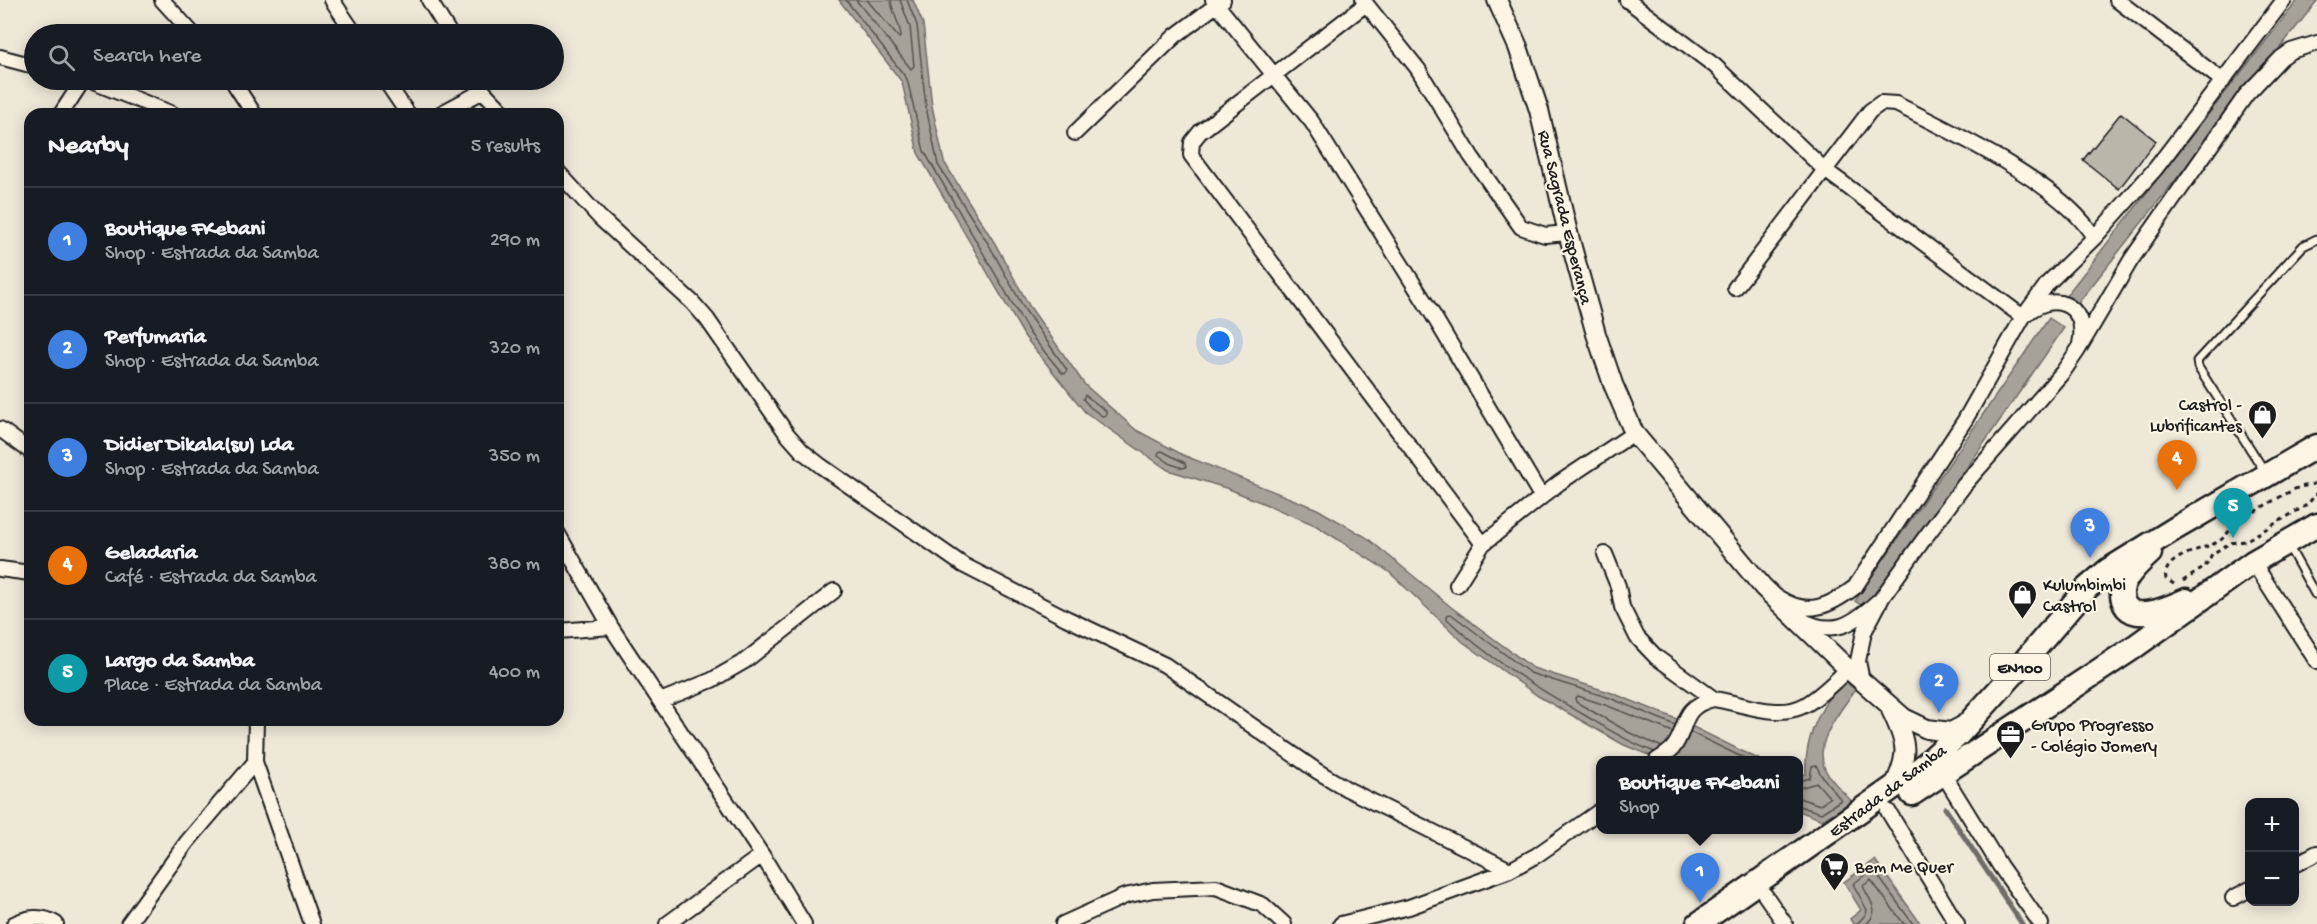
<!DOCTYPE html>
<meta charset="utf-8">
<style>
body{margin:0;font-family:"Gochi Hand",sans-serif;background:#20242c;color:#f1f3f6}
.controls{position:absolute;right:18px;bottom:18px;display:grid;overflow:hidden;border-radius:12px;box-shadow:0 3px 15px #0003}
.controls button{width:54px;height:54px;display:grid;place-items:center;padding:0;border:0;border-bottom:2px solid #363941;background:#171b24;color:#f1f3f6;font:30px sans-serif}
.you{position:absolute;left:1220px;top:342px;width:21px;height:21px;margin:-15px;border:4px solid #fff;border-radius:50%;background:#1a73e8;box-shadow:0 0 0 9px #1a73e833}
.badge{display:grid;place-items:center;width:39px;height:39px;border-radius:50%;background:#0f766e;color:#fff;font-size:20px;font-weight:700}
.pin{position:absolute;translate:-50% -50px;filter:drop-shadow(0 2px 3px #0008)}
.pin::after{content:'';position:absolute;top:32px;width:21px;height:18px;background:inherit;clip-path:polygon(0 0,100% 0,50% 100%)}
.popup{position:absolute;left:1596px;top:756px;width:207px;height:78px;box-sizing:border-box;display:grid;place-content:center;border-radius:12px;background:#171b24;filter:drop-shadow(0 2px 4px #0005);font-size:20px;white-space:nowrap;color:#9ea1a6}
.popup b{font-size:22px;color:#f1f3f6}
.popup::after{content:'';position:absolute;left:50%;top:100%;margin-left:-12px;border:12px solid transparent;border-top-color:#171b24}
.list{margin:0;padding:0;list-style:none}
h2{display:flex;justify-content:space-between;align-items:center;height:78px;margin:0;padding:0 24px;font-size:26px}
h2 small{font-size:20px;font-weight:400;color:#9ea1a6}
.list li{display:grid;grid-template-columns:39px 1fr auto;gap:18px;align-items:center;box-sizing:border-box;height:108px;padding:0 24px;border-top:2px solid #363941}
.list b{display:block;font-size:22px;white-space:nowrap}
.list p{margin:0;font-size:20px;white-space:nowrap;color:#9ea1a6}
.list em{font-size:20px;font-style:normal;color:#9ea1a6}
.icon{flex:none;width:33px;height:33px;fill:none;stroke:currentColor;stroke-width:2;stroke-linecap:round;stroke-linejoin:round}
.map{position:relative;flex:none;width:2317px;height:924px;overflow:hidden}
.search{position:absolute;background:#171b24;box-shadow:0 3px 15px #0003;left:24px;top:24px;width:540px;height:66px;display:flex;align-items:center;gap:15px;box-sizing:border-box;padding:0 21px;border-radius:33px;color:#9ea1a6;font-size:22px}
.panel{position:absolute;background:#171b24;box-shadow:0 3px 15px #0003;left:24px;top:108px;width:540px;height:618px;border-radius:18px}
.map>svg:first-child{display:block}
</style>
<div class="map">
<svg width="2317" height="924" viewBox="0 0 2317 924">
<rect width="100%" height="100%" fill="#eee8d9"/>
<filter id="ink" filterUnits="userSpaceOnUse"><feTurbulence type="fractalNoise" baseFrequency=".0167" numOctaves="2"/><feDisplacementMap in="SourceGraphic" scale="12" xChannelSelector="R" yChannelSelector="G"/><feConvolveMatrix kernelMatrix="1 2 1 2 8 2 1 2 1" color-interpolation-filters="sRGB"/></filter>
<g filter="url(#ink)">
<path fill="#a7a299" stroke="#6f6c67" stroke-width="1.5" d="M839 0H913L923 24 932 106 944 162 994 242 1030 307 1085 385 1136 430 1183 455 1317 509 1366 537 1451 607 1533 668 1612 693 1679 720 1760 760H1661L1624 745 1538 696 1463 642 1388 571 1315 525 1229 489 1168 470 1085 412 1025 337 918 153 902 82Z
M2298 0 2317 1 2075 307 2065 297Z
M2049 318 2064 328 1868 610 1855 601Z
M1841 677 1855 690C1840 712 1813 742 1825 769 1830 781 1844 792 1852 802L1822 820 1799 811V775L1806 774C1804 734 1822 709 1841 677Z
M1875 860 1921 924H1853L1850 919 1861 910 1844 882Z"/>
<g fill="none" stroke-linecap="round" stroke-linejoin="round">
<path stroke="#54524e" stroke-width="1.5" d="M846 0 907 79 924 151 1030 334 1062 373 1065 374 1067 370 1025 310 989 245 938 165 926 107 917 25 907 0
M856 0 911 69 914 66 910 27 900 0
M867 0 899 38 901 36C900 23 892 13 891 0
M1085 395 1106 411V415L1102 416 1090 407 1083 399Z
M1162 451 1185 463 1186 467 1183 468 1171 464 1158 455 1159 452Z
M1690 732 1748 760
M1662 747 1630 733 1576 702 1575 698 1578 696 1608 706 1673 732
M1655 752C1630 743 1608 729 1586 716 1537 688 1488 658 1447 619V615L1451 614 1530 673 1610 698 1675 725
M1799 781 1810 778 1812 766 1816 765 1821 775 1841 800 1821 813 1799 806
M1799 788 1817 783 1830 798 1820 805 1799 798
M1857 924 1866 914 1867 910 1853 884 1873 869 1913 924
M1866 924C1882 911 1869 900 1863 886L1871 880 1904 924"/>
<path stroke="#6f6c67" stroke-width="5" d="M1945 808 2022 924"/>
</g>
<path fill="#bab6aa" stroke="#1c1c1c" stroke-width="1.5" d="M2121 113 2156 141 2119 189 2083 160Z"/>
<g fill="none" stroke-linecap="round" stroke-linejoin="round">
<defs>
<path id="service" d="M2265 472 2198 367 2197 361 2303 246 2317 239
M2289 547 2315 594 2317 593"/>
<path id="minor" d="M162 0 193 34
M332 0 355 34
M429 0 450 34
M1213 0 1312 122 1433 315 1541 496
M1363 0 1418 69 1471 156 1521 227 1545 235 1568 233
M1627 0 1715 66 1825 170 2023 317C2051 289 2089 303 2080 344
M2117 0 2223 81
M1366 4 1200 132 1192 142 1191 155 1483 544
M0 57 34 66
M88 80 173 114
M232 80 254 114
M385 80 408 114
M477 80 483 91 505 114
M61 114 83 80
M440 114 483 91
M1075 133 1175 36 1223 0
M558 172 600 218 692 302 707 319 787 434 802 451 821 466 963 565 1066 618 1165 665 1317 771 1347 789 1510 870
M1735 288 1870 111 1881 103 1896 104C1950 131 2066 186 2094 238
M0 429 30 451
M558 534 611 627 762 855 804 924
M1605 554 1618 586 1622 607 1637 637 1656 657 1714 699
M2253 562 2317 662
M0 569 30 573
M1457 585 1483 544 1559 483 1634 433
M1779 598C1808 617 1830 606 1855 587L1965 420 2023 317 2048 283 2094 238 2156 168 2284 0
M1798 618C1832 637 1851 626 1877 602
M558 631 611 627
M1862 681 1858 661 1864 632 1883 596 1921 543 1965 484 2063 372 2078 350 2131 260 2246 95 2281 58 2291 51 2317 43
M660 701 712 680 745 661 834 591
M1657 760C1662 757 1668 753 1672 749 1689 730 1678 707 1714 699 1742 703 1778 720 1805 705 1821 696 1835 681 1848 669
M255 762 312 924
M1942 772 2000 866 2041 924
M1888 811 1957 924
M2294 865 2317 853
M1765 895 1785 924
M2233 898 2250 889
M14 924C27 917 43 915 56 924
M128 924 187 842 255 762 256 720
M667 924 762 855
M1063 924 1125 896 1153 890 1216 887 1263 905 1284 924
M1341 924 1409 907 1510 870 1537 855 1601 810"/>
<path id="tertiary" d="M1497 0 1518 47 1539 110 1568 233 1596 334 1613 384 1634 433 1763 587 1848 669 1904 718 1927 729 1951 732 1968 723
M1891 710C1907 743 1910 754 1893 788"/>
<path id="primary" d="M2150 553C2141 561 2131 571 2125 581 2122 587 2121 594 2123 600 2130 626 2170 607 2186 600
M1912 794 2130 650 2253 562 2317 525
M1698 924 1921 768 1958 735 2016 671 2087 588 2108 570 2176 528 2317 446"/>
</defs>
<use href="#service" stroke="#1c1c1c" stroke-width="11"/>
<use href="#minor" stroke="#1c1c1c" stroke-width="18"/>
<use href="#tertiary" stroke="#1c1c1c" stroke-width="22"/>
<use href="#primary" stroke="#1c1c1c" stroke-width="27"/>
<path stroke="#1c1c1c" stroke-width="3" stroke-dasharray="4.5 4.5" stroke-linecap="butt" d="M2183 581 2205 567 2212 554 2230 543 2245 541 2307 505 2317 493
M2174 584 2166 579C2161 556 2205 549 2218 542 2227 536 2230 528 2238 522 2256 510 2276 499 2295 489 2303 485 2310 487 2317 482"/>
<use href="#service" stroke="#fcf5e5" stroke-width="7"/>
<use href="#minor" stroke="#fcf5e5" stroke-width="14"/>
<use href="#tertiary" stroke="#fcf5e5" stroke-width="18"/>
<use href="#primary" stroke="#fcf5e5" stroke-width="22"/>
</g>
</g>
<defs>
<symbol id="shop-pin" viewBox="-11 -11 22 30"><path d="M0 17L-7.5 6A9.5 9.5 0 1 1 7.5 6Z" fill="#1c1c1c" stroke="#fcf5e5"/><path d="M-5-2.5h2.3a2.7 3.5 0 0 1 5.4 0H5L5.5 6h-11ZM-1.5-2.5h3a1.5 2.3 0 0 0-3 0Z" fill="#fff"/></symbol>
<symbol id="office-pin" viewBox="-11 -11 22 30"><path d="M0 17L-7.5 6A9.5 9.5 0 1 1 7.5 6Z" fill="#1c1c1c" stroke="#fcf5e5"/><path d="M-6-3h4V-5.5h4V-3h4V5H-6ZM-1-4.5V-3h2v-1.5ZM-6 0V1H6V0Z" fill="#fff"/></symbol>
<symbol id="supermarket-pin" viewBox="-11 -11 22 30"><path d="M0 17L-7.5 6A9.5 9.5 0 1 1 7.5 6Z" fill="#1c1c1c" stroke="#fcf5e5"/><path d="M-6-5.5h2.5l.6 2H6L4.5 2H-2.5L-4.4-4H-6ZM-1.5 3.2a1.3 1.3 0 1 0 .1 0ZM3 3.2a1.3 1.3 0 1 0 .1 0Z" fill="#fff"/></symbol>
</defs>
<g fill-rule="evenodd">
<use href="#shop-pin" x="2246" y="398" width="33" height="45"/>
<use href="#shop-pin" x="2006" y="578" width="33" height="45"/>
<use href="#office-pin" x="1994" y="718" width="33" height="45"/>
<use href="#supermarket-pin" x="1818" y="850" width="33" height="45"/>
</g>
<g text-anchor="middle" stroke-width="4.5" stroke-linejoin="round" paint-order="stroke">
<rect fill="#fcf5e5" stroke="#5f5d58" stroke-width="1.5" x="1990" y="654" width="60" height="26" rx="4.5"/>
<g font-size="16" font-weight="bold" fill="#1c1c1c">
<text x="2020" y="673">EN100</text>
</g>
<g font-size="18" fill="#1c1c1c" stroke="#fcf5e5">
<text transform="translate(1566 217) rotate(76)" y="6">Rua Sagrada Esperança</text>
<text transform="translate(1887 790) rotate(-37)" y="6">Estrada da Samba</text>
</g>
<g font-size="18" fill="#1c1c1c" stroke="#fcf5e5" text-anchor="start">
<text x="2242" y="410" text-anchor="end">Castrol -<tspan x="2242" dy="21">Lubrificantes</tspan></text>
<text x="2043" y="590">Kulumbimbi<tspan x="2043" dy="21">Castrol</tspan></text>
<text x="2031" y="730">Grupo Progresso<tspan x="2031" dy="21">- Colégio Jomery</tspan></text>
<text x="1855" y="872">Bem Me Quer</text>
</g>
</g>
</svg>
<div class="controls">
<button>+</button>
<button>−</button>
</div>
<div class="you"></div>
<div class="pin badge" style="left:1700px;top:903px;background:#3f7fe0">1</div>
<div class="popup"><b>Boutique FKebani</b>Shop</div>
<div class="pin badge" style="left:1939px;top:713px;background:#3f7fe0">2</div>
<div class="pin badge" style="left:2090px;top:558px;background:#3f7fe0">3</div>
<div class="pin badge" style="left:2177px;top:490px;background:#e8710a">4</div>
<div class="pin badge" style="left:2233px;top:538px;background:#0f9aa8">5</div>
<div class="search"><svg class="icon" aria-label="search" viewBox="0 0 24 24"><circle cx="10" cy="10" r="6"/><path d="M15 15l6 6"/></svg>Search here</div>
<section class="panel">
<h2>Nearby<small>5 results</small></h2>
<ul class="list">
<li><span class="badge" style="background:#3f7fe0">1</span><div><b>Boutique FKebani</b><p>Shop · Estrada da Samba</p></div><em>290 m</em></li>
<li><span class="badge" style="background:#3f7fe0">2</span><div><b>Perfumaria</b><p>Shop · Estrada da Samba</p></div><em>320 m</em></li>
<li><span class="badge" style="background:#3f7fe0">3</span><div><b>Didier Dikala(su) Lda</b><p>Shop · Estrada da Samba</p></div><em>350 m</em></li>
<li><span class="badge" style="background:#e8710a">4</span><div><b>Geladaria</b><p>Café · Estrada da Samba</p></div><em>380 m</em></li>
<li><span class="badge" style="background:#0f9aa8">5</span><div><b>Largo da Samba</b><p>Place · Estrada da Samba</p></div><em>400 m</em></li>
</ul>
</section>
</div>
